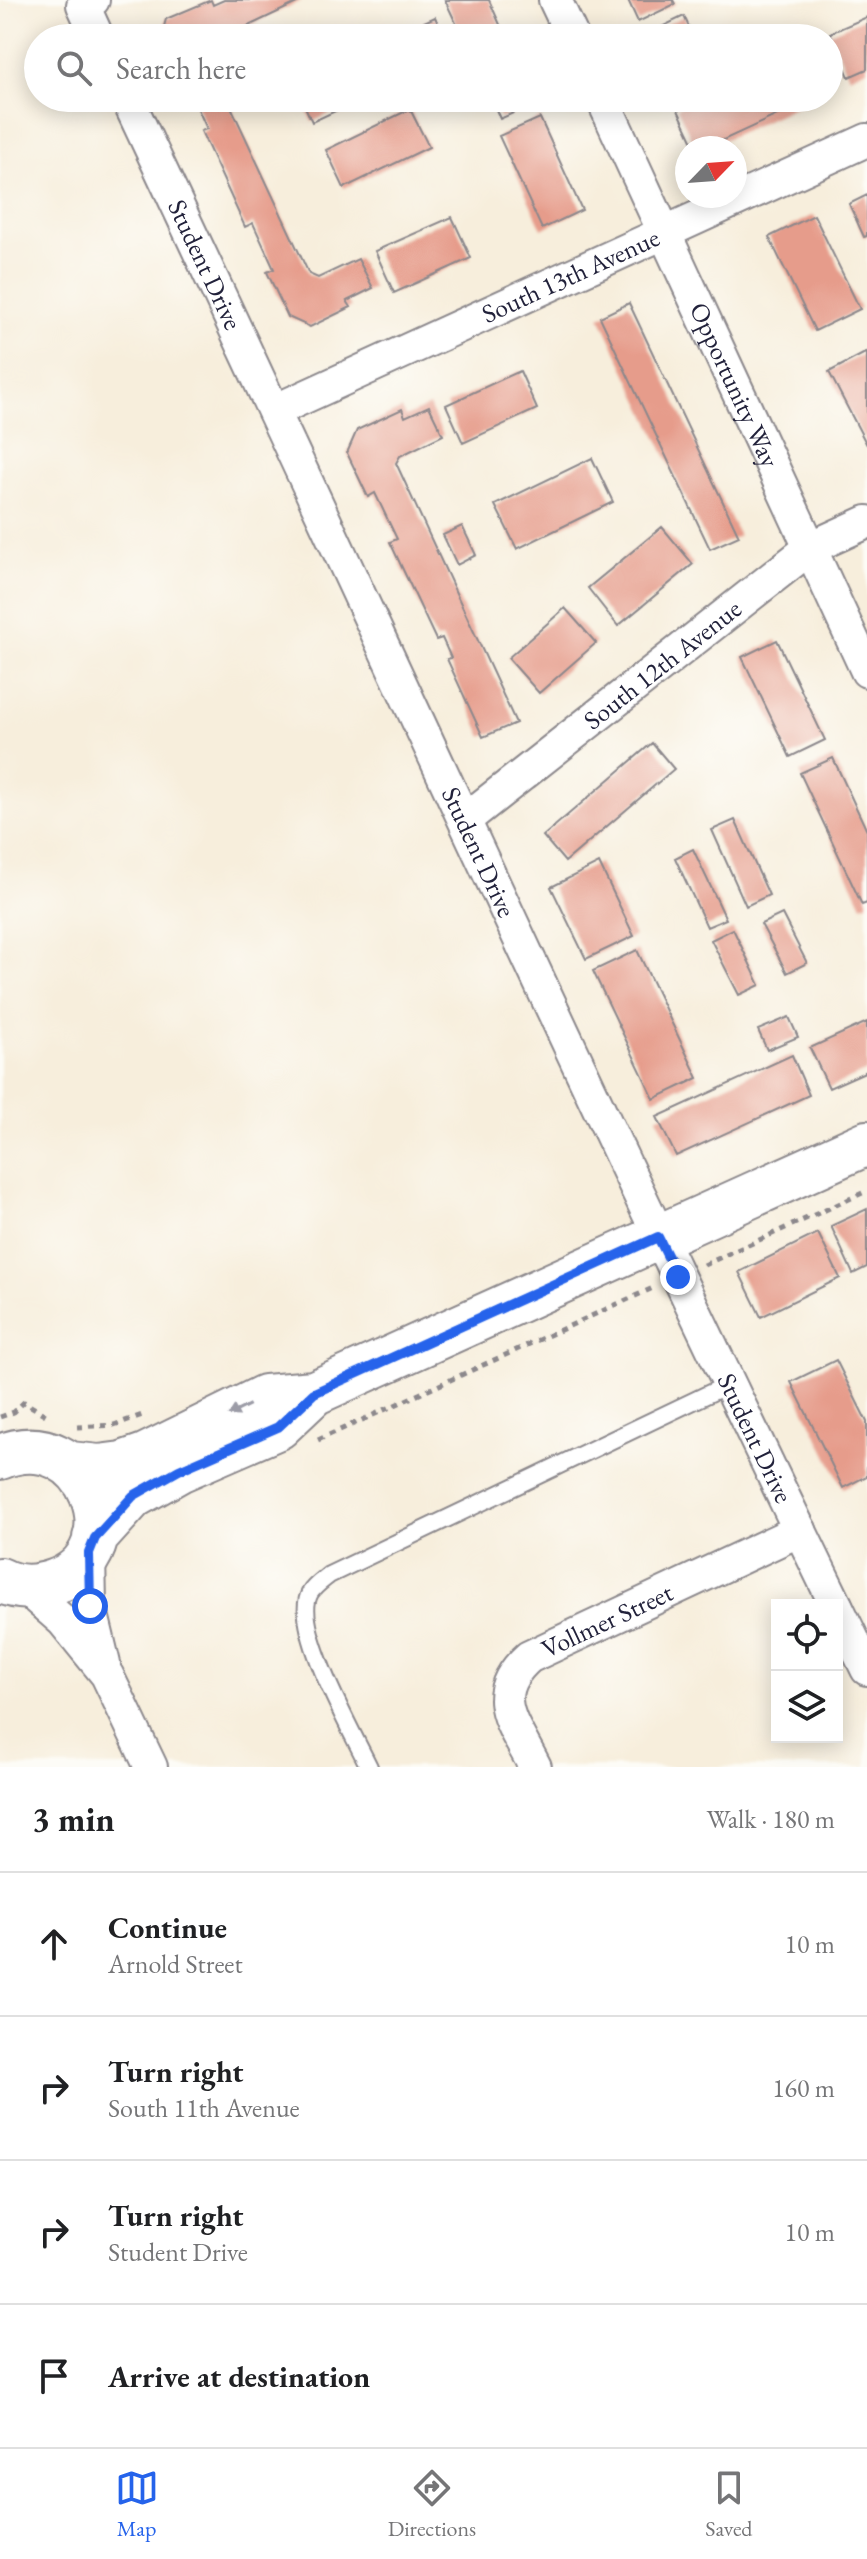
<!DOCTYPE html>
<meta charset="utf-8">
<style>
body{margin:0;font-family:"EB Garamond",serif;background:#f6f6f6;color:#202124}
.controls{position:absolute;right:24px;bottom:24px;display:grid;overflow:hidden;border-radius:0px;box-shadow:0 4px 20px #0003}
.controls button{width:72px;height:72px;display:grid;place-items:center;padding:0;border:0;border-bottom:2px solid #e0e0e0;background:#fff;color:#202124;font:40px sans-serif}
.compass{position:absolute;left:675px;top:136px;width:72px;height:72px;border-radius:50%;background:#fff;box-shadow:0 4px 20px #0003;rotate:65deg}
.stop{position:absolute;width:24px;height:24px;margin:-18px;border:6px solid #2563eb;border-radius:50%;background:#fff}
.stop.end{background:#2563eb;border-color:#fff;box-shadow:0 2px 8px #0008}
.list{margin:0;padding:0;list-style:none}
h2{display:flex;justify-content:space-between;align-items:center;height:104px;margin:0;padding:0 32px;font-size:34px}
h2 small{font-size:26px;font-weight:400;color:#757577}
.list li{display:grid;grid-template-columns:52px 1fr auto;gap:24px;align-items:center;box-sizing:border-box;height:144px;padding:0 32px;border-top:2px solid #e0e0e0}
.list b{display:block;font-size:30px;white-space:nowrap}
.list p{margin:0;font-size:26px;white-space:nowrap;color:#757577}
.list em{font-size:26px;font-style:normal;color:#757577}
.icon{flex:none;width:44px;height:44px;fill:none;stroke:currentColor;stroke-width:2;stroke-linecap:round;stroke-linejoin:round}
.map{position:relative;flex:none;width:867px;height:1767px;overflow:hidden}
.search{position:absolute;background:#fff;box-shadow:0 4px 20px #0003;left:24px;right:24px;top:24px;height:88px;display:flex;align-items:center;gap:20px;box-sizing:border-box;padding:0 28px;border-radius:44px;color:#757577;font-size:30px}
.sheet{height:680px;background:#fff}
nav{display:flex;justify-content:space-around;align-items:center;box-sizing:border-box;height:112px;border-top:2px solid #e0e0e0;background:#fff;font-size:22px;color:#757577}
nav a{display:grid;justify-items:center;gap:4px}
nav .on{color:#2563eb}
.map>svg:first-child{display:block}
</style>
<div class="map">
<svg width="867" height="1767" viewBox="0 0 867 1767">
<rect width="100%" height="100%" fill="#fdfcf7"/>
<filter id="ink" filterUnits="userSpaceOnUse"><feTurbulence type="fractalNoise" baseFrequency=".0125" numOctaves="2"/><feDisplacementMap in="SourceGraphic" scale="16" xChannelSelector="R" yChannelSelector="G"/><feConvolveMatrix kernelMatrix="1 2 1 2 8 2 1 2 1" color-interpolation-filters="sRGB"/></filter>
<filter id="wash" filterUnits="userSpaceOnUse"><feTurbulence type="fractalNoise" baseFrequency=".006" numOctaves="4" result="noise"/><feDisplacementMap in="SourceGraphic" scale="32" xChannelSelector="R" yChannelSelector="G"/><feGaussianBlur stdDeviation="1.8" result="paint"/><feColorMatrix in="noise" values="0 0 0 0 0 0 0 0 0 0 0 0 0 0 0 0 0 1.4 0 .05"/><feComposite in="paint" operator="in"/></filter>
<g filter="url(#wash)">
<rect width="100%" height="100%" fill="#f7eedc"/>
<g id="blocks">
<path fill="#e69c8b" d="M211 0 213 5 224 0H303L223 38H161L166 19Z
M445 0H489L506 38H463Z
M628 0H673L675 4 638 22Z
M684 16 694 38H639Z
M435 17 445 38H418L413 27Z
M867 17V69L849 77 830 33Z
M193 98H227L309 274 318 278 358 259 373 288 347 301 351 307 310 327 288 317 267 272 274 269 253 223 245 227 201 131 207 129Z
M301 98H363L312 122Z
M491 98H525L529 106 500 119Z
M698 98H814L706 148H696L677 108Z
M410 109 429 147 344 188 326 150Z
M540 118 582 210 542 229 499 136Z
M867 195V236L864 237 849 204Z
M814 215 860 309 815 331 769 237Z
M452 217 471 258 394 293 375 251Z
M629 303 739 536 710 549 600 317Z
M867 352V445L829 372Z
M520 371 537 409 463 443 446 405Z
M429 406 443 435 400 456 396 463 516 723 483 737 447 659 451 658 442 638 436 640 390 542 397 539 375 493 368 497 347 453 357 430 402 409 405 417Z
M592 458 613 502 517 549 495 505Z
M462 526 476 555 457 565 443 535Z
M662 527 693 564 618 626 588 588Z
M565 608 596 643 539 693 508 658Z
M777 640 825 740 790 757 742 657Z
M652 743 674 769 565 862 543 836Z
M833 758 867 831V903L862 905 800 773Z
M735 820 769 895 746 906 712 830Z
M693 849 726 919 707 927 675 858Z
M599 863 634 936 586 959 551 887Z
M782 914 807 963 787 973 761 924Z
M733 929 760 985 739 995 711 940Z
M637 950 698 1078 654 1099 593 971Z
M789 1017 798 1037 767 1050 758 1030Z
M867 1022V1071L829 1088 810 1048Z
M792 1055 809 1095 676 1156 657 1117Z
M867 1209V1267L853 1274 831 1226Z
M818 1233 840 1278 761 1317 739 1272Z
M836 1360 867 1422V1476L843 1488 791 1382Z"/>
</g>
</g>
<g filter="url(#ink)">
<use href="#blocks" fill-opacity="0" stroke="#8c888c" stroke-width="2"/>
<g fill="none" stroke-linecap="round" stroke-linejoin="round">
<defs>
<path id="lane" d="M369 1767C353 1733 291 1625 310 1593 314 1586 323 1580 329 1575L729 1384"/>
<g id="street">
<path d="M93 0 83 5 98 38"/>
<path d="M555 0 573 38"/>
<path id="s1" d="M127 98C364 600 593 1106 836 1605"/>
<path id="s2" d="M602 98 867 671"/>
<path id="s3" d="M274 411 867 140"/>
<path id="s4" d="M466 819 810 548 867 522"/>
<path d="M89 1553 90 1606 104 1664"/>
<path d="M24 1587 63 1621 107 1675 151 1767"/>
<path d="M837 1607 867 1669"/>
<path id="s5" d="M535 1767C514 1724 485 1696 529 1657L800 1530"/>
</g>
<path id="secondary" d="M0 1457C89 1421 138 1553 54 1582 36 1588 17 1589 0 1580
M70 1464 99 1467 122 1464 145 1456 265 1397 314 1393
M95 1538 133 1496 179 1470 278 1427 314 1393 867 1143"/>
</defs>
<use href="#lane" stroke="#8c888c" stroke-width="20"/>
<use href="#street" stroke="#8c888c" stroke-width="36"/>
<use href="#secondary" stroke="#8c888c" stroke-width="48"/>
<path stroke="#8c888c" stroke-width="5" stroke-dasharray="6 6" stroke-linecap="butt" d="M704 1265 867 1191
M0 1417 14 1412 24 1402 49 1417
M77 1427 114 1425 145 1414
M318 1440 655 1287"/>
<use href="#lane" stroke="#fff" stroke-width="16"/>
<use href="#street" stroke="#fff" stroke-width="32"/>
<use href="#secondary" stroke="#fff" stroke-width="44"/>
</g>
<defs><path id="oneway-solid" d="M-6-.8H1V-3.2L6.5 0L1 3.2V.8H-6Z" transform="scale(2)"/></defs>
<use fill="#9c9ca7" href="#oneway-solid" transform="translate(239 1410) rotate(153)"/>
</g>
<g fill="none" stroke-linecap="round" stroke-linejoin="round" filter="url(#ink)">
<path stroke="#2563eb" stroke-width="10" d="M90 1606 89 1553 95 1538 133 1496 179 1470 278 1427 314 1393 658 1237 678 1277"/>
</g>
<g text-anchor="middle" stroke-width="6" stroke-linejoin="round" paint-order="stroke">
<g font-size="26" fill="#22223b" stroke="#fdfcf7">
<text dy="9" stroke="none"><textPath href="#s1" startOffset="184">Student Drive</textPath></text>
<text dy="9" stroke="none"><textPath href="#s3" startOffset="326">South 13th Avenue</textPath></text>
<text dy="9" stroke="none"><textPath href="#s2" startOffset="316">Opportunity Way</textPath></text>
<text dy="9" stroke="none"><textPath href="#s4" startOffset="250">South 12th Avenue</textPath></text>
<text dy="9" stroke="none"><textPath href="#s1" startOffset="832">Student Drive</textPath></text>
<text dy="9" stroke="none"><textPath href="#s1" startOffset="1480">Student Drive</textPath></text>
<text dy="9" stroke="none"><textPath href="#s5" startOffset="210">Vollmer Street</textPath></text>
</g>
</g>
</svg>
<div class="controls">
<button><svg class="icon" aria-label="locate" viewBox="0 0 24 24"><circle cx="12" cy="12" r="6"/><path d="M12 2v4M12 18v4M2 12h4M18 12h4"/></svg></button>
<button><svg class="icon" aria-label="layers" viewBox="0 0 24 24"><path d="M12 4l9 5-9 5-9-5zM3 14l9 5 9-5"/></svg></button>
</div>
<svg class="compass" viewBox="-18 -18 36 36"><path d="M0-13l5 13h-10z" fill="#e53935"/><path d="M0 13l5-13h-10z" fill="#757577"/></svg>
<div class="stop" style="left:90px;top:1606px"></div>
<div class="stop end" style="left:678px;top:1277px"></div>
<div class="search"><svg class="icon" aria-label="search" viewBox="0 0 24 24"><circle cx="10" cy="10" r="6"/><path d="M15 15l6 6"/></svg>Search here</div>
</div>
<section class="sheet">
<h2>3 min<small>Walk · 180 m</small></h2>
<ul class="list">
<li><svg class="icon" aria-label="ahead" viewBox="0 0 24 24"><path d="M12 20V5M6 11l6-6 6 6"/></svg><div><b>Continue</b><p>Arnold Street</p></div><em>10 m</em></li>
<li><svg class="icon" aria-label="right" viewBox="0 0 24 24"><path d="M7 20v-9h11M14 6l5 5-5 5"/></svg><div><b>Turn right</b><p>South 11th Avenue</p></div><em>160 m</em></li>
<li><svg class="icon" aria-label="right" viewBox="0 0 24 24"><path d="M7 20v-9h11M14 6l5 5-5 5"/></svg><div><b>Turn right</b><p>Student Drive</p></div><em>10 m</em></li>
<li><svg class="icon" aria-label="arrive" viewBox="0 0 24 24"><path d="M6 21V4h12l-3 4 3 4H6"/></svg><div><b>Arrive at destination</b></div></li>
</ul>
</section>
<nav>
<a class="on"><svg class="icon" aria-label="map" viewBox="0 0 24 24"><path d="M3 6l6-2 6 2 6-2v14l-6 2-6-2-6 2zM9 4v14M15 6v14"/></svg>Map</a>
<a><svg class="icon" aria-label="directions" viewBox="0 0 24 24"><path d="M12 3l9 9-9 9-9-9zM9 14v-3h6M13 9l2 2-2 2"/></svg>Directions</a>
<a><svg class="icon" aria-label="saved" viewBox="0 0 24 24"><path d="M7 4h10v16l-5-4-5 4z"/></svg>Saved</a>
</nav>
